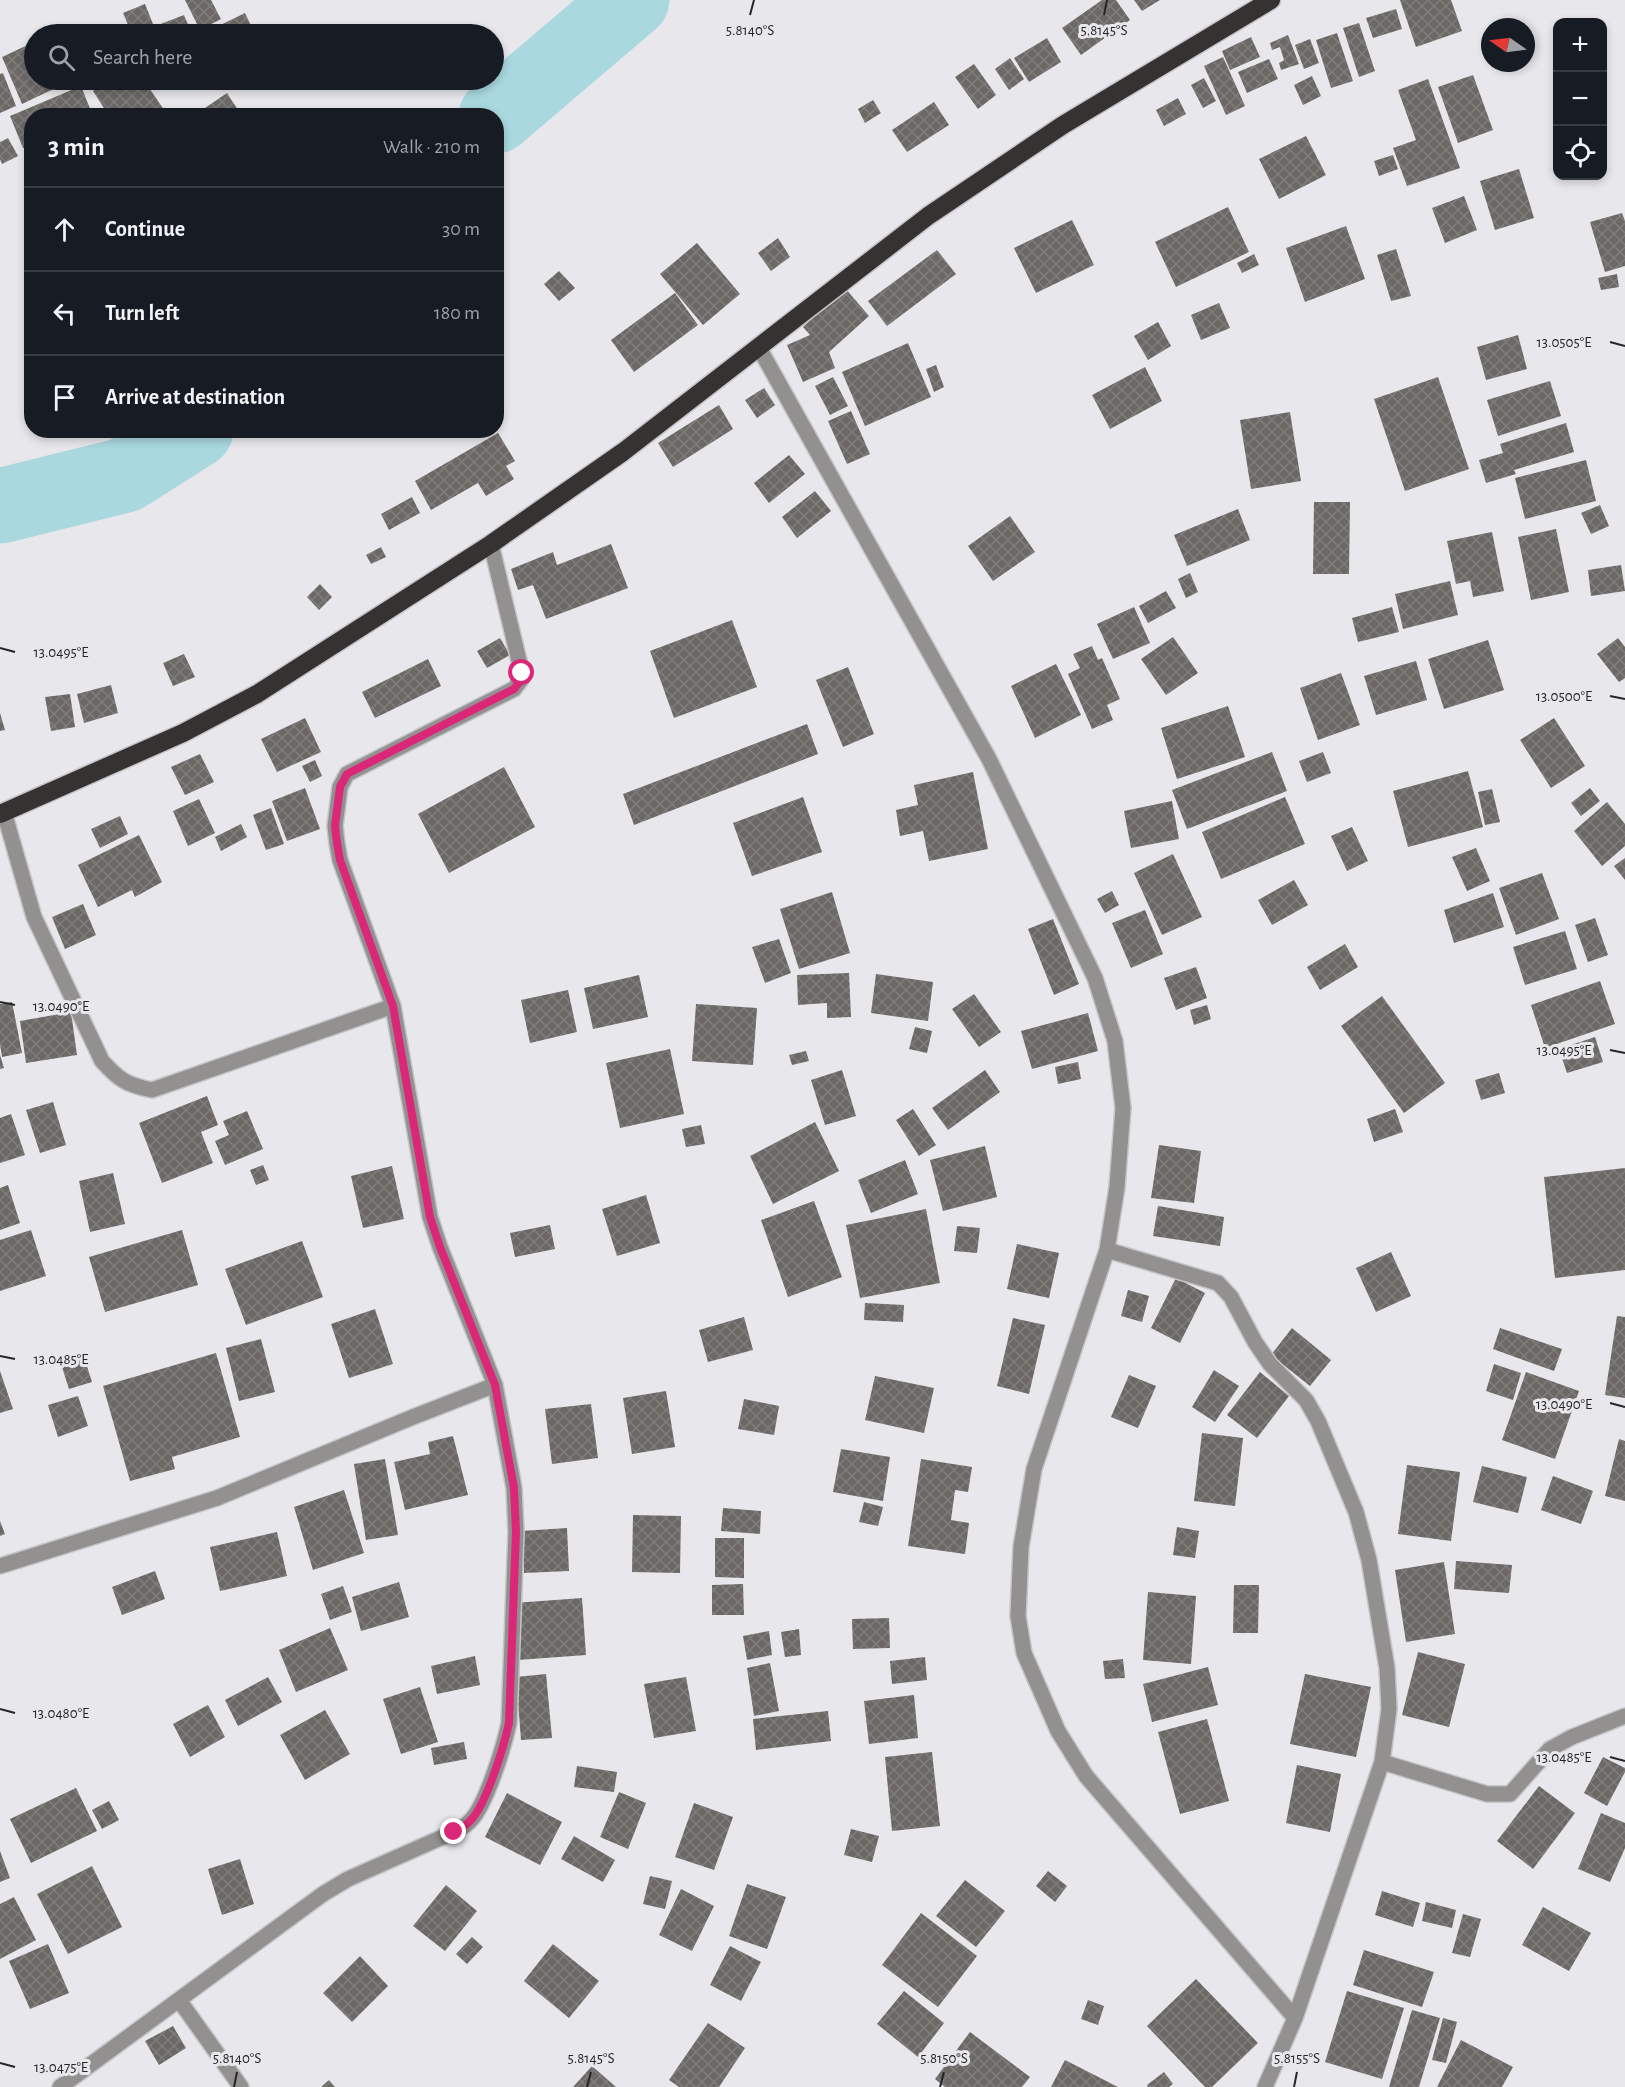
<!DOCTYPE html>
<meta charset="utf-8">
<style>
body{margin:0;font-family:"Alegreya Sans",sans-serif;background:#242831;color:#f1f3f6}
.controls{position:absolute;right:18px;top:18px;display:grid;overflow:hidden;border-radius:12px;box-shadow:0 3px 9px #0003}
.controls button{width:54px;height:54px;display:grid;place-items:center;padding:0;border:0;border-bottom:2px solid #363941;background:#171b24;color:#f1f3f6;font:30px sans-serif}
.compass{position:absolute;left:1481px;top:18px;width:54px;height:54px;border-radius:50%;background:#171b24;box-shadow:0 3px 9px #0003;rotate:284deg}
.stop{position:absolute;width:18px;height:18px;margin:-14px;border:4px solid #db2777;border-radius:50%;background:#fff}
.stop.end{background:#db2777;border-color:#fff;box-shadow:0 2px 6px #0008}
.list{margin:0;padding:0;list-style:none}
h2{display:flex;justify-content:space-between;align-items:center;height:78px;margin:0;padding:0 24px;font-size:26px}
h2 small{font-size:20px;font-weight:400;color:#9ea1a6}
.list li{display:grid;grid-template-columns:39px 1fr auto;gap:18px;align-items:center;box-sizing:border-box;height:84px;padding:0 24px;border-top:2px solid #363941}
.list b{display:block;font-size:22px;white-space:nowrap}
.list em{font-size:20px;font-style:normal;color:#9ea1a6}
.icon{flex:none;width:33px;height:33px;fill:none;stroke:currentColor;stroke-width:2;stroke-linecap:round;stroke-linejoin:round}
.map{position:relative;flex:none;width:1625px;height:2087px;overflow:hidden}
.search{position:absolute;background:#171b24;box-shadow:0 3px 9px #0003;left:24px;top:24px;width:480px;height:66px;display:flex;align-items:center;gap:15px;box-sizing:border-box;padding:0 21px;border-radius:33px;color:#9ea1a6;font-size:22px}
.panel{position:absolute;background:#171b24;box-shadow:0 3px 9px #0003;left:24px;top:108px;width:480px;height:330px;border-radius:24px}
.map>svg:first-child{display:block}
</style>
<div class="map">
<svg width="1625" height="2087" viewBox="0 0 1625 2087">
<defs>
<pattern id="building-cross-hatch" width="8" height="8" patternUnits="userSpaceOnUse" patternTransform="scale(1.5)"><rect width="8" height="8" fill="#6b6866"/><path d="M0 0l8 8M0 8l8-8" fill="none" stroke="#807e7c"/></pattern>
</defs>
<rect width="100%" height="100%" fill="#e8e8ec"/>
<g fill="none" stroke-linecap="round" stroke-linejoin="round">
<path stroke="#a9d8df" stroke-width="75" d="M496 116 632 0
M0 506 125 475 196 430"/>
</g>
<path fill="url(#building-cross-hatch)" d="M185 0H211L221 19 200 30Z
M1102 0H1116L1130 20 1081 55 1062 28Z
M1134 0H1160L1142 11Z
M1400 0H1451L1462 31 1416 47Z
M145 4 157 34H132L123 13Z
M1396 9 1402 29 1373 38 1366 18Z
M245 13 255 34H207L206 32Z
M184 15 192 34H161L158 25Z
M1359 23 1375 71 1359 77 1343 28Z
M1337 33 1353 81 1331 88 1316 40Z
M1288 35 1299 64 1281 70 1279 63 1284 60 1280 47 1272 50 1270 43Z
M1251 37 1260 57 1230 70 1222 51Z
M1047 38 1061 62 1029 82 1014 58Z
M1310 39 1319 63 1304 69 1295 45Z
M34 42V80H60L62 85 22 104 2 57Z
M1223 57 1245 106 1226 115 1204 66Z
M1010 58 1024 79 1009 90 995 69Z
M1269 59 1278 79 1247 93 1238 72Z
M974 64 996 95 978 109 955 77Z
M3 73 16 106 0 113V74Z
M1473 75 1493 130 1458 143 1438 87Z
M1312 76 1321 96 1303 105 1294 85Z
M1204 78 1216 101 1203 108 1191 85Z
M1428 79 1460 168 1407 186 1393 148 1416 140 1398 90Z
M109 80H144L168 116H109L93 91Z
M178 80H197L182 87Z
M81 86 93 116H32V145L23 148 10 116Z
M227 93 240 113 236 116H206L202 110Z
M1178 98 1186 114 1164 126 1156 110Z
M873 100 881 113 865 123 858 109Z
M934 102 949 125 907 152 892 130Z
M1306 136 1326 175 1279 199 1259 159Z
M8 138 18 156 2 164 0 159V142Z
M1393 155 1398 169 1379 176 1374 161Z
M1519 169 1534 218 1495 230 1480 181Z
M1464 196 1477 230 1445 243 1432 208Z
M1228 207 1249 252 1176 287 1155 242Z
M1622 213 1625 221V266L1605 272 1590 222Z
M1072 220 1094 265 1036 293 1014 248Z
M1346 226 1365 279 1305 302 1286 248Z
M778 238 790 257 771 271 758 253Z
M697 243 740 294 703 325 660 274Z
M1396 249 1411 296 1391 301 1377 255Z
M937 250 956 274 887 326 868 301Z
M1254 254 1259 265 1242 273 1237 263Z
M559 271 575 288 559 301 544 284Z
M1617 274 1619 287 1601 290 1598 278Z
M845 288 869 316 829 352 835 368 803 382 787 345 810 335 803 327Z
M675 293 698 325 634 372 611 340Z
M1219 303 1230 328 1201 340 1191 315Z
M1158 322 1171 346 1148 360 1134 336Z
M1518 335 1527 369 1486 380 1477 347Z
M908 343 931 397 865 426 842 372Z
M936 365 944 387 934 392 926 369Z
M1145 367 1162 401 1110 429 1092 395Z
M833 377 848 406 830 415 815 386Z
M1438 377 1469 469 1405 491 1374 399Z
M1550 381 1561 416 1498 436 1487 400Z
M764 388 775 405 757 418 745 400Z
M719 405 733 429 673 467 658 443Z
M851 411 870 454 847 464 828 421Z
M1290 412 1301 481 1251 489 1240 420Z
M1566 423 1574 452 1514 470 1516 474 1486 483 1479 460 1503 453 1500 444Z
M498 433 515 461 506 466 514 479 486 496 478 483 431 510 415 481Z
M789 455 805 474 769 503 754 483Z
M1586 460 1596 501 1525 519 1515 478Z
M815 491 831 511 797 538 782 517Z
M412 497 420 513 389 530 381 514Z
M1314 502H1350L1349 574H1313Z
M1600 505 1609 526 1591 534 1581 513Z
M1238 509 1250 540 1187 566 1174 535Z
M1010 516 1035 552 993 581 968 546Z
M1556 529 1569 592 1531 600 1518 537Z
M1492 532 1504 591 1473 597 1470 581 1456 584 1447 541Z
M611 544 628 588 546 619 533 585 518 590 511 569 553 552 557 565Z
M381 547 386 557 371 564 366 555Z
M1621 565 1625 591 1591 596 1588 570Z
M1190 573 1198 592 1186 598 1178 579Z
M1450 581 1458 615 1403 629 1395 594Z
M320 584 332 597 319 610 307 597Z
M1166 591 1176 608 1148 623 1139 606Z
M1134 607 1150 643 1113 659 1097 624Z
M1392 607 1399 632 1358 642 1352 618Z
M732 620 757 687 674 718 650 651Z
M1173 637 1198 673 1166 695 1141 659Z
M500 638 510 655 487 668 477 651Z
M1618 638 1625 647V678L1619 682 1597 654Z
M1488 640 1504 690 1444 709 1428 659Z
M1092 646 1098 660 1102 658 1120 699 1107 705 1113 720 1092 729 1068 674 1080 668 1073 654Z
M184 654 195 677 173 686 163 663Z
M428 659 441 686 375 718 362 692Z
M1416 661 1427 700 1376 715 1364 676Z
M1056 664 1081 715 1035 738 1011 686Z
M848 667 874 734 843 747 816 680Z
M1341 673 1360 725 1318 740 1300 688Z
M111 685 118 713 84 723 77 694Z
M70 694 75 727 51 731 45 697Z
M1228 706 1245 757 1177 779 1161 728Z
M0 713 5 730 0 731Z
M305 718 321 752 277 772 261 739Z
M1554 718 1585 766 1551 788 1520 740Z
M807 724 818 754 634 825 623 794Z
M1272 752 1287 791 1187 829 1172 790Z
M1323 752 1331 773 1307 782 1299 761Z
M200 754 214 782 185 795 171 767Z
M315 760 322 776 310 782 302 766Z
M504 767 535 827 449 873 418 814Z
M1468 771 1483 827 1408 847 1393 791Z
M973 772 988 849 929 861 923 831 900 836 896 810 918 805 914 785Z
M305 788 320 829 287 841 272 801Z
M1590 788 1600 801 1581 816 1571 803Z
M1492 789 1500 822 1485 825 1478 792Z
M803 797 822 852 752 876 733 823Z
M1285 797 1305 844 1221 879 1202 832Z
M199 799 215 833 188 846 173 811Z
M1172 801 1179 839 1131 848 1124 811Z
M1607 802 1625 824V846L1602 866 1574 831Z
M271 808 284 844 266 850 253 815Z
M120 816 128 834 100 848 91 829Z
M241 824 247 837 221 851 215 837Z
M1352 827 1368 861 1347 871 1331 836Z
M139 835 162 882 135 897 132 890 98 907 78 865Z
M1476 848 1490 881 1467 891 1452 857Z
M1173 854 1202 917 1162 935 1134 873Z
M1625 858V880L1614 866Z
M1542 873 1559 919 1516 935 1499 888Z
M1294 880 1308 905 1272 925 1258 900Z
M1112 891 1119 905 1105 913 1097 899Z
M832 892 850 953 799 969 780 909Z
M1493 893 1504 927 1454 943 1444 910Z
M83 904 96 935 65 949 52 917Z
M1145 910 1163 954 1131 968 1112 923Z
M1595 918 1608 955 1588 962 1575 925Z
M1053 919 1079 984 1054 995 1028 929Z
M1565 931 1577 969 1525 985 1513 947Z
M779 939 791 973 765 983 752 947Z
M1345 944 1358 967 1320 990 1307 967Z
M1196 967 1207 998 1176 1010 1164 978Z
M849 973 851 1017 827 1018V1003L798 1005 797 975Z
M876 974 933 982 928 1021 871 1013Z
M639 975 648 1017 593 1029 584 988Z
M1600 981 1615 1024 1545 1048 1531 1005Z
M568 990 577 1032 530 1043 521 1000Z
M974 994 1001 1032 979 1047 952 1009Z
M1382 996 1445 1083 1404 1113 1341 1026Z
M12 1002 22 1053 2 1057 0 1044V1004Z
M696 1004 757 1008 753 1065 692 1061Z
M1207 1005 1211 1019 1194 1025 1190 1010Z
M71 1012 77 1055 26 1063 20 1021Z
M1088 1013 1098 1051 1032 1069 1021 1031Z
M915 1027 932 1031 927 1053 909 1049Z
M1595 1037 1603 1062 1567 1073 1559 1049Z
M670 1049 684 1114 620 1128 606 1063Z
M806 1051 809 1061 792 1065 789 1055Z
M0 1055 4 1068 0 1069Z
M1078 1062 1081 1079 1058 1084 1055 1067Z
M842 1070 856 1116 825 1125 811 1080Z
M985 1070 1000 1092 948 1130 932 1108Z
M1499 1073 1505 1093 1481 1100 1475 1080Z
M207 1096 218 1125 201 1132 213 1163 162 1183 139 1123Z
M53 1102 66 1145 40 1153 26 1110Z
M913 1109 936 1145 919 1156 896 1120Z
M1395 1109 1403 1132 1374 1142 1367 1119Z
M247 1111 263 1149 225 1165 215 1141 229 1135 223 1121Z
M11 1114 25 1155 0 1163V1118Z
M815 1122 839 1171 773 1204 750 1156Z
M701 1125 705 1144 686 1147 682 1129Z
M1159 1145 1201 1151 1194 1203 1151 1198Z
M985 1146 997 1197 943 1211 930 1160Z
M905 1160 918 1194 871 1213 858 1180Z
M263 1165 269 1180 256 1185 250 1170Z
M392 1166 404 1219 363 1228 351 1176Z
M1625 1168V1270L1555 1278 1544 1177Z
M113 1173 125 1224 90 1232 79 1181Z
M8 1185 20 1223 0 1230V1188Z
M646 1195 660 1243 617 1256 602 1209Z
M814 1201 842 1277 788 1297 761 1220Z
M1158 1206 1224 1217 1220 1246 1153 1236Z
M926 1209 940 1283 860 1298 846 1225Z
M550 1225 555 1249 515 1257 510 1233Z
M957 1226 980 1228 977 1253 954 1251Z
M31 1230 46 1276 0 1291V1240Z
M182 1230 198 1285 105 1312 89 1257Z
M302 1241 323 1297 246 1325 225 1269Z
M1017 1244 1059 1253 1049 1298 1007 1289Z
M1391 1252 1411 1296 1376 1312 1356 1268Z
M1176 1278 1205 1293 1180 1343 1151 1328Z
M1128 1290 1149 1296 1142 1322 1121 1316Z
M865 1303 904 1305 903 1322 864 1320Z
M375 1309 393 1364 349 1378 331 1324Z
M1617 1316 1625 1317V1398L1605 1395Z
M744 1317 753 1350 708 1362 699 1330Z
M1013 1318 1045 1325 1029 1394 997 1386Z
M1292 1328 1331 1360 1310 1386 1271 1355Z
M1500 1328 1562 1349 1554 1371 1493 1349Z
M261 1339 275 1392 239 1401 226 1348Z
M216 1353 240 1437 172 1457 175 1469 130 1481 103 1386Z
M84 1357 92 1382 69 1389 61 1364Z
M1494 1364 1521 1373 1513 1400 1486 1391Z
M1214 1370 1239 1386 1215 1422 1192 1407Z
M0 1371 13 1409 0 1413Z
M1260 1372 1289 1396 1257 1438 1227 1415Z
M1526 1372 1579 1391 1555 1459 1502 1440Z
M1129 1375 1156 1386 1138 1428 1111 1417Z
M875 1376 934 1388 924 1433 865 1420Z
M666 1391 675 1447 632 1454 623 1398Z
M78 1396 88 1426 58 1437 48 1405Z
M744 1399 779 1406 774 1435 738 1429Z
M591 1404 598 1458 552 1464 545 1409Z
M1202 1433 1243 1438 1235 1506 1194 1501Z
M453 1436 468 1495 405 1510 394 1462 430 1454 428 1442Z
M1619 1439 1625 1441V1501L1605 1496Z
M841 1449 890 1457 883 1501 833 1492Z
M385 1459 398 1535 366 1540 354 1464Z
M921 1459 972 1467 968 1492 955 1490 951 1520 969 1523 965 1554 908 1546Z
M1407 1465 1460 1472 1451 1541 1398 1534Z
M1482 1466 1527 1477 1518 1513 1473 1502Z
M1553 1476 1593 1491 1581 1524 1541 1510Z
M344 1490 364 1553 313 1570 294 1507Z
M864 1502 883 1507 878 1526 859 1522Z
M723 1508 761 1511 760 1534 721 1531Z
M633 1515 681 1516 680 1573 632 1572Z
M0 1521 5 1534 0 1536Z
M1177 1527 1199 1531 1195 1558 1173 1555Z
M567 1528 569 1571 524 1573 521 1531Z
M277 1532 287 1576 220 1591 210 1547Z
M715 1538H744V1578L715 1577Z
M1456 1561 1512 1565 1509 1593 1454 1589Z
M1444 1562 1455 1634 1406 1642 1395 1570Z
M155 1571 165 1599 122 1615 112 1587Z
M399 1582 409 1617 361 1631 352 1597Z
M743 1584 744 1615H712V1585Z
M1234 1585H1259L1258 1633H1233Z
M343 1586 352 1612 330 1620 321 1594Z
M1148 1592 1196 1596 1191 1664 1143 1660Z
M582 1598 586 1655 518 1660 514 1603Z
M889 1618 890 1648 853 1649 852 1619Z
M330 1628 348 1670 296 1692 279 1650Z
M799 1629 801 1655 785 1657 781 1632Z
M769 1631 772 1655 747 1660 743 1636Z
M1418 1652 1465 1664 1449 1727 1402 1715Z
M475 1656 480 1685 437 1694 431 1666Z
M925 1657 927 1680 892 1684 890 1661Z
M1123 1659 1125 1678 1105 1679 1103 1661Z
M770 1663 779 1711 754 1716 747 1668Z
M1208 1667 1218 1705 1152 1722 1143 1684Z
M546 1674 552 1738 521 1740 516 1677Z
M1305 1674 1371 1687 1356 1757 1290 1744Z
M268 1677 282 1702 238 1726 225 1700Z
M686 1677 696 1731 654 1738 644 1684Z
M420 1687 438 1742 401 1754 383 1699Z
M914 1695 918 1738 869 1744 864 1701Z
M208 1705 225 1737 190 1757 173 1724Z
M325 1710 350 1754 305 1780 280 1735Z
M828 1711 831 1741 756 1750 753 1719Z
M1207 1719 1229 1801 1180 1814 1158 1732Z
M464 1742 467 1759 434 1765 431 1748Z
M932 1752 940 1826 892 1831 885 1757Z
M1603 1757 1625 1768V1772L1607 1806 1584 1793Z
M1297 1765 1341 1774 1330 1832 1286 1823Z
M577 1766 617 1772 614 1792 574 1787Z
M1539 1786 1575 1813 1533 1869 1497 1841Z
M76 1788 97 1831 31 1863 10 1819Z
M619 1792 646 1803 628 1849 600 1837Z
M507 1793 562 1822 540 1865 485 1837Z
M109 1801 119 1820 102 1829 92 1810Z
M694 1803 733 1817 714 1870 675 1857Z
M1601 1813 1625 1823V1848L1610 1882 1578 1869Z
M851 1829 879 1836 872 1862 844 1855Z
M574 1836 615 1860 603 1882 561 1859Z
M0 1851 10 1878 0 1882Z
M240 1859 254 1904 222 1915 208 1869Z
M92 1866 122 1927 68 1954 37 1894Z
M1048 1871 1067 1886 1055 1902 1036 1886Z
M650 1876 672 1881 665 1909 643 1904Z
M965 1880 1005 1911 976 1947 936 1916Z
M747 1884 786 1897 767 1949 729 1936Z
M446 1885 477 1911 445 1951 413 1926Z
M681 1889 714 1906 692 1951 659 1935Z
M1382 1891 1420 1903 1413 1927 1375 1915Z
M14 1897 36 1940 0 1959V1904Z
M1426 1902 1456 1910 1452 1928 1422 1921Z
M1543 1907 1591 1933 1569 1971 1522 1945Z
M921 1913 977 1956 938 2007 882 1965Z
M1463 1914 1481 1919 1470 1957 1452 1953Z
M472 1937 483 1947 467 1964 456 1954Z
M48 1944 69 1993 30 2009 9 1961Z
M553 1944 599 1981 569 2018 524 1981Z
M730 1946 761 1962 741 2001 710 1985Z
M1364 1950 1434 1972 1422 2007 1353 1985Z
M360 1956 388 1986 352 2022 323 1993Z
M1196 1979 1258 2043 1212 2087H1205L1147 2026Z
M904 1991 944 2023 918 2057 877 2024Z
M1347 1991 1404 2008 1382 2079 1325 2062Z
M1088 2000 1104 2006 1098 2025 1081 2019Z
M1412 2010 1440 2018 1419 2087H1389Z
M1443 2018 1457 2022 1446 2063 1432 2060Z
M708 2023 745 2048 719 2087H679L669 2080Z
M173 2026 186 2048 159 2065 145 2041Z
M970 2032 1030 2077 1022 2087H945L935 2079Z
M1461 2040 1513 2067 1502 2087H1437Z
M1065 2060 1118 2087H1051Z
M592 2066 616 2087H573Z
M1164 2072 1173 2084 1169 2087H1148L1147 2085Z
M329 2080 335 2087H321Z"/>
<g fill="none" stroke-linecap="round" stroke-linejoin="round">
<defs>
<path id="minor" d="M758 346 989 759 1095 978 1115 1041 1123 1108 1117 1187 1107 1250 1034 1469 1021 1547 1018 1616 1024 1653 1058 1731 1086 1776 1295 2018 1265 2087
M4 812 34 917 102 1061C119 1080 127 1085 152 1090L393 1006
M1107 1250 1218 1283 1231 1297 1255 1342 1270 1364 1306 1400 1318 1421 1356 1512 1369 1560 1387 1668 1389 1709 1382 1762 1295 2018
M0 1566 217 1498 413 1417 495 1385
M1382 1762 1487 1794H1510L1550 1749 1572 1737 1625 1716
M179 2000 241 2087
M60 2087 323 1894 348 1879 454 1832C459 1829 466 1826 470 1821 486 1806 504 1746 509 1723L516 1532 514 1488 495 1385 440 1247 430 1217 393 1006 340 860 337 843 335 826 340 787 347 774 514 689 521 680 522 673 491 544"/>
<path id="highway" d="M0 814 183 733 257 694 491 544 623 452 928 216 1063 125 1271 0"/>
</defs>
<use href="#minor" stroke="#c5c5c9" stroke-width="18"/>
<use href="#highway" stroke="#c5c5c9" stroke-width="21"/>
<use href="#minor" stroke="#939190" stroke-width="15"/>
<use href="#highway" stroke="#363231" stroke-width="18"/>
</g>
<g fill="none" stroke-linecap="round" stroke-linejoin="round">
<path stroke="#db2777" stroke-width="8" d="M454 1832C459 1829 466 1826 470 1821 486 1806 504 1746 509 1723L516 1532 514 1488 495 1385 440 1247 430 1217 393 1006 340 860 337 843 335 826 340 787 347 774 514 689 521 680 522 673"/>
</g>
<path fill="none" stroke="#252527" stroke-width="2" d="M750 15 754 0M1104 15 1107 0M1610 342 1625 346M0 648 15 652M1610 696 1625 699M0 1002 15 1005M1610 1050 1625 1053M0 1356 15 1359M1610 1403 1625 1407M0 1709 15 1713M1610 1757 1625 1761M0 2063 15 2067M234 2087 237 2072M587 2087 591 2072M940 2087 944 2072M1294 2087 1297 2072"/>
<g font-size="15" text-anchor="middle" fill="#252527" stroke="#e8e8ec" stroke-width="6" stroke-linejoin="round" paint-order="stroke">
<text x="750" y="35">5.8140°S</text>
<text x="1104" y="35">5.8145°S</text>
<text x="1564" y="347">13.0505°E</text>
<text x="61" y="657">13.0495°E</text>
<text x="1564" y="701">13.0500°E</text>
<text x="61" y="1011">13.0490°E</text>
<text x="1564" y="1055">13.0495°E</text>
<text x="61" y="1364">13.0485°E</text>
<text x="1564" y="1409">13.0490°E</text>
<text x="61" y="1718">13.0480°E</text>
<text x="1564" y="1762">13.0485°E</text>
<text x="237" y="2063">5.8140°S</text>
<text x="591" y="2063">5.8145°S</text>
<text x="944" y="2063">5.8150°S</text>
<text x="1297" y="2063">5.8155°S</text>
<text x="61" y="2072">13.0475°E</text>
</g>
</svg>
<div class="controls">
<button>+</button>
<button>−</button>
<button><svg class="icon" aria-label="locate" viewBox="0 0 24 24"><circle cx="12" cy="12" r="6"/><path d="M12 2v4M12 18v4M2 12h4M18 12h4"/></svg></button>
</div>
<svg class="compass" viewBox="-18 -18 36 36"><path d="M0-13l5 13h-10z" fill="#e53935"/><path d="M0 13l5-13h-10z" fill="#9ea1a6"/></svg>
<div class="stop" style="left:522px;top:673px"></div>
<div class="stop end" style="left:454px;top:1832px"></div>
<div class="search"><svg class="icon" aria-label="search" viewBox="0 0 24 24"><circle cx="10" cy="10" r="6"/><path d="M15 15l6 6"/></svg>Search here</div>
<section class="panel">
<h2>3 min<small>Walk · 210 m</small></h2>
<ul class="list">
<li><svg class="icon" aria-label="ahead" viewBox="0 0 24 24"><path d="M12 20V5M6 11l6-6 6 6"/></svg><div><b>Continue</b></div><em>30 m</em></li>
<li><svg class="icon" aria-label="left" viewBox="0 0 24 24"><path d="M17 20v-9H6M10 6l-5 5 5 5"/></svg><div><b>Turn left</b></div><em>180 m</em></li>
<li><svg class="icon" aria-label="arrive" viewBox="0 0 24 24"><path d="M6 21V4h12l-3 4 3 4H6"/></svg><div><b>Arrive at destination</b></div></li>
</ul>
</section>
</div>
